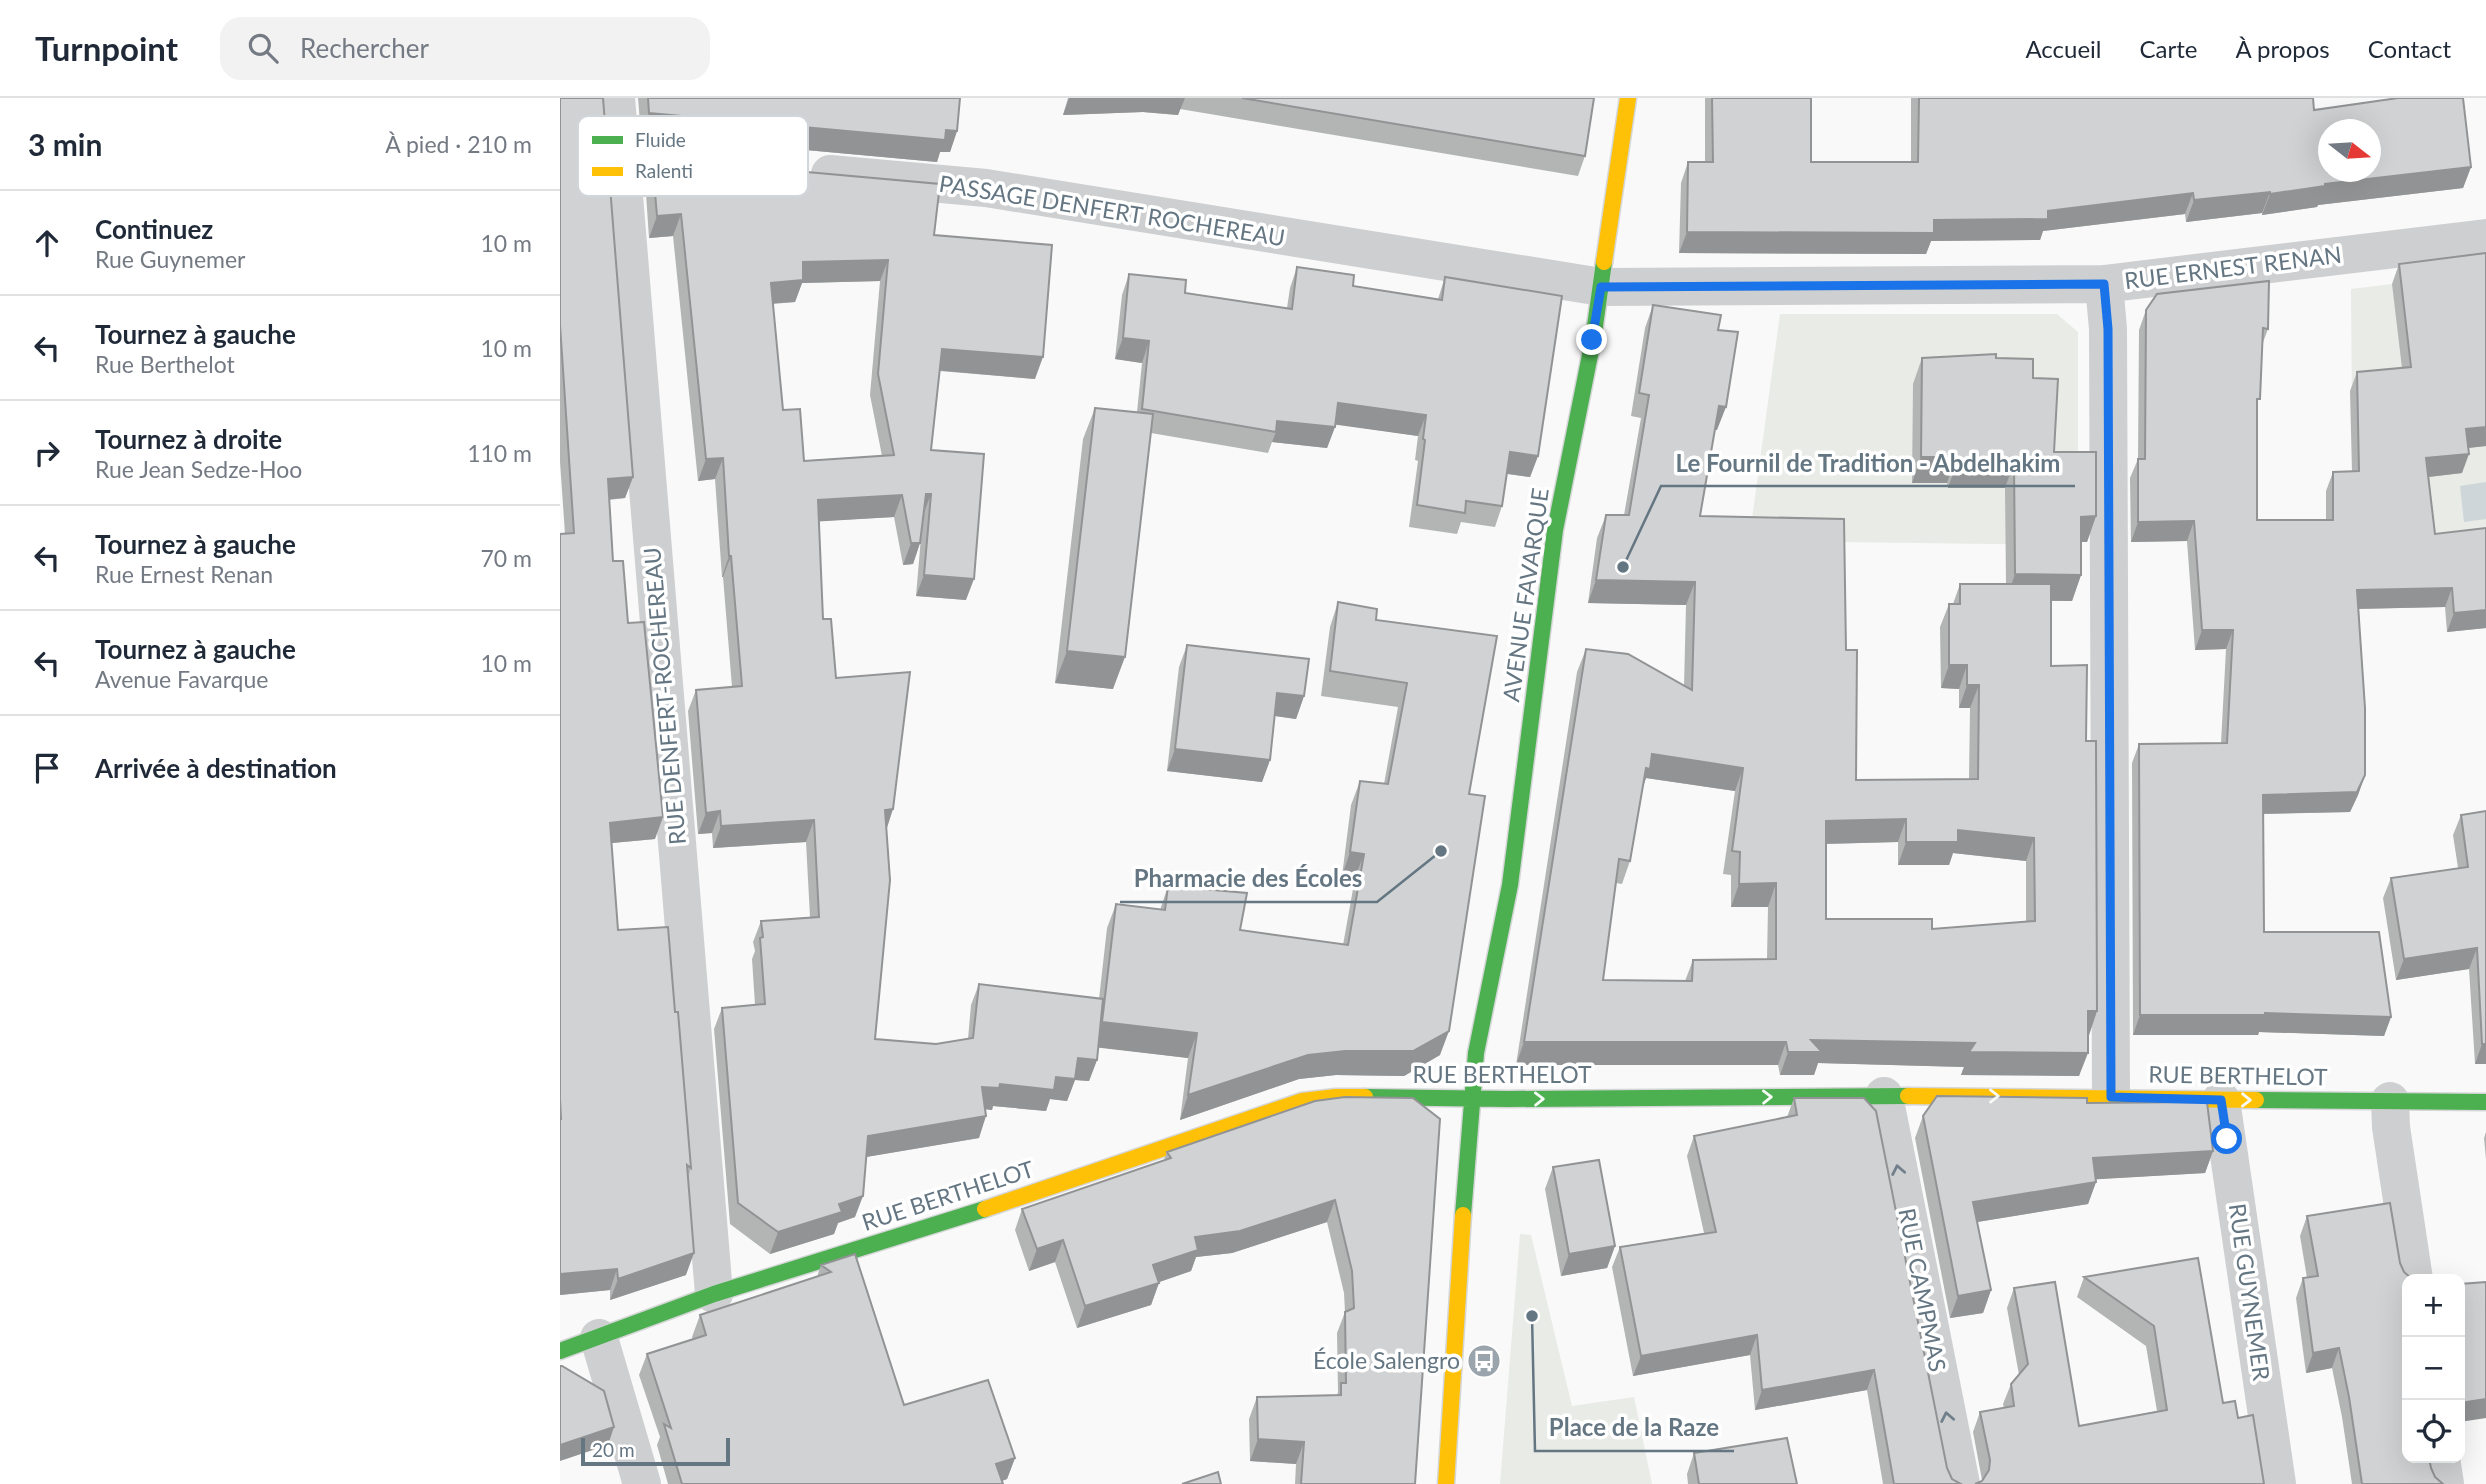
<!DOCTYPE html>
<html lang="fr">
<meta charset="utf-8">
<style>
body{margin:0;font-family:Lato,sans-serif;background:#f2f2f3;color:#1f2937}
.controls{position:absolute;right:21px;bottom:21px;display:grid;overflow:hidden;border-radius:14px;box-shadow:0 7px 28px #0002}
.controls button{width:63px;height:63px;display:grid;place-items:center;padding:0;border:0;border-bottom:2px solid #e0e1e3;background:#fff;color:#1f2937;font:35px sans-serif}
.compass{position:absolute;left:1758px;top:21px;width:63px;height:63px;border-radius:50%;background:#fff;box-shadow:0 7px 28px #0002;rotate:107deg}
.scale{position:absolute;left:21px;bottom:18px;width:149px;box-sizing:border-box;padding-left:7px;border:4px solid #657683;border-top:0;font-size:19px;line-height:24px;white-space:nowrap;color:#657683;-webkit-text-stroke:5px #fff;paint-order:stroke}
.stop{position:absolute;width:21px;height:21px;margin:-16px;border:5px solid #1a73e8;border-radius:50%;background:#fff}
.stop.end{background:#1a73e8;border-color:#fff;box-shadow:0 2px 7px #0008}
.list{margin:0;padding:0;list-style:none}
h2{display:flex;justify-content:space-between;align-items:center;height:91px;margin:0;padding:0 28px;font-size:30px}
h2 small{font-size:23px;font-weight:400;color:#747a83}
.list li{display:grid;grid-template-columns:46px 1fr auto;gap:21px;align-items:center;box-sizing:border-box;height:105px;padding:0 28px;border-top:2px solid #e0e1e3}
.list b{display:block;font-size:26px;white-space:nowrap}
.list p{margin:0;font-size:23px;white-space:nowrap;color:#747a83}
.list em{font-size:23px;font-style:normal;color:#747a83}
.icon{flex:none;width:38px;height:38px;fill:none;stroke:currentColor;stroke-width:2;stroke-linecap:round;stroke-linejoin:round}
.map{position:relative;flex:none;width:1926px;height:1386px;overflow:hidden}
header{display:flex;align-items:center;gap:42px;box-sizing:border-box;height:98px;padding:0 35px;background:#fff;border-bottom:2px solid #e0e1e3}
header strong{font-size:33px}
nav{display:flex;gap:38px;margin-inline-start:auto;font-size:24px}
.search{width:490px;height:63px;background:#f2f2f3;display:flex;align-items:center;gap:18px;box-sizing:border-box;padding:0 24px;border-radius:21px;color:#747a83;font-size:26px}
main{display:flex}
aside{flex:1;background:#fff}
.map>svg:first-child{display:block}
</style>
<header>
<strong>Turnpoint</strong>
<div class="search"><svg class="icon" aria-label="search" viewBox="0 0 24 24"><circle cx="10" cy="10" r="6"/><path d="M15 15l6 6"/></svg>Rechercher</div>
<nav><a>Accueil</a><a>Carte</a><a>À propos</a><a>Contact</a></nav>
</header>
<main>
<aside>
<h2>3 min<small>À pied · 210 m</small></h2>
<ul class="list">
<li><svg class="icon" aria-label="ahead" viewBox="0 0 24 24"><path d="M12 20V5M6 11l6-6 6 6"/></svg><div><b>Continuez</b><p>Rue Guynemer</p></div><em>10 m</em></li>
<li><svg class="icon" aria-label="left" viewBox="0 0 24 24"><path d="M17 20v-9H6M10 6l-5 5 5 5"/></svg><div><b>Tournez à gauche</b><p>Rue Berthelot</p></div><em>10 m</em></li>
<li><svg class="icon" aria-label="right" viewBox="0 0 24 24"><path d="M7 20v-9h11M14 6l5 5-5 5"/></svg><div><b>Tournez à droite</b><p>Rue Jean Sedze-Hoo</p></div><em>110 m</em></li>
<li><svg class="icon" aria-label="left" viewBox="0 0 24 24"><path d="M17 20v-9H6M10 6l-5 5 5 5"/></svg><div><b>Tournez à gauche</b><p>Rue Ernest Renan</p></div><em>70 m</em></li>
<li><svg class="icon" aria-label="left" viewBox="0 0 24 24"><path d="M17 20v-9H6M10 6l-5 5 5 5"/></svg><div><b>Tournez à gauche</b><p>Avenue Favarque</p></div><em>10 m</em></li>
<li><svg class="icon" aria-label="arrive" viewBox="0 0 24 24"><path d="M6 21V4h12l-3 4 3 4H6"/></svg><div><b>Arrivée à destination</b></div></li>
</ul>
</aside>
<div class="map">
<svg width="1926" height="1386" viewBox="0 0 1926 1386">
<rect width="100%" height="100%" fill="#f9f9f9"/>
<path fill="#e8ebe6" d="M1881 180 1902 351 1926 348V448L1793 440 1791 191Z
M1220 216H1497L1518 234V447L1189 443Z
M960 1136 971 1137 1012 1308 1074 1299 1092 1386H940Z"/>
<path fill="#ced6d9" d="M1926 384V421L1904 424 1900 388Z"/>
<g fill="none" stroke-linecap="round" stroke-linejoin="round">
<defs>
<path id="fast" d="M805 999 948 1001 1348 998
M1696 1002 1926 1004
M903 1117 916 955 950 787 995 432 1033 242 1044 164
M0 1253 154 1196 425 1111"/>
<path id="slow" d="M1044 164 1068 0
M1348 998 1696 1002
M425 1111 742 1003 776 999H805
M886 1386 903 1117"/>
</defs>
<use href="#fast" stroke="#d5d6d7" stroke-width="19"/>
<use href="#slow" stroke="#d5d6d7" stroke-width="19"/>
<path stroke="#cecfd0" stroke-width="38" d="M56 0 154 1196
M61 57 144 65
M270 76 426 90 1041 189 1544 186 1926 140
M1544 186 1548 231 1551 999
M1324 998 1401 1386
M1661 1002 1717 1386
M1830 1003 1831 1029 1854 1181
M39 1240 82 1386
M1881 1360 1885 1386"/>
<use href="#fast" stroke="#4caf50" stroke-width="16"/>
<use href="#slow" stroke="#ffc107" stroke-width="16"/>
</g>
<path fill="#b3b5b5" fill-rule="evenodd" d="M0 0 73 379 65 400 49 402 53 463 68 525 95 741 51 745 58 832 115 914 131 1070 128 1079 126 1177 50 1202V1192L0 1197V436H5L0 364Z
M78 0H400L397 33 390 54H380L377 64 81 37Z
M508 0H1034L1025 58 1018 78 620 11 618 17 583 14 503 17Z
M1145 0H1251V64H1351V0H1753L1754 12 1911 69 1903 90 1758 107 1757 109 1702 117V115L1626 124 1625 116 1483 133 1480 142 1371 143 1366 156 1119 155 1121 85 1128 64H1145Z
M92 60 374 137 475 281 379 273 371 352 406 502 356 498 361 439 360 445 353 466 343 467 334 419 259 423 263 521 276 580 326 730 315 941 376 946 408 941 411 907 419 886 539 901 547 830 556 806 600 812 608 788 680 832 783 847 795 780 782 778 791 707 800 683 824 686 838 609 761 598 770 529 778 504 816 522 909 696 880 957 844 978 776 977 739 981 620 1022 628 960 538 949 537 962 529 983 515 982 507 1003 490 1001 486 1013 433 1008 432 1012 425 1011 419 1040 306 1059 295 1119 278 1125 274 1136 210 1156 170 1126 154 931 162 910 195 907 192 861 195 853 193 844 201 823 250 819 246 744 153 750 152 735 138 736 128 613 136 592 172 589 163 479H162L155 381 138 383 113 138 89 140 85 81ZM320 183 310 297 322 358 244 363 223 312 213 206 235 204 242 185Z
M1926 155V348L1908 350 1902 375 1869 379 1875 436 1926 430V530L1887 534 1885 509 1799 511 1805 677 1798 697 1790 714 1703 716 1704 834 1831 919 1824 938 1699 934 1698 937H1573L1572 665 1579 646 1661 645 1666 551 1635 552 1627 443 1571 444 1570 380 1578 361 1579 232 1586 212 1708 231 1702 247 1697 310V422H1766V393L1773 374H1792L1790 293 1797 274 1842 270 1832 186 1839 166Z
M737 169 793 188 878 201 885 179 978 358 970 379 947 376 942 408 935 429 901 424 897 436 849 429 858 363 855 362 858 338 776 326 767 350 712 344 708 355 591 335 553 591 495 585 523 341 535 310 577 314 582 265 555 261 562 197 569 176 625 195 727 210 730 190Z
M1093 207 1158 232 1157 332H1155L1140 418 1286 552 1296 682 1409 681 1410 610H1399V591L1381 590 1380 529 1389 506H1393L1400 486H1446L1445 390H1388L1387 385H1352L1353 286 1362 260H1436L1473 280 1494 354 1536 418 1527 444H1521V477L1512 503H1491V568L1526 643 1537 913 1529 937H1528L1519 978 1401 977 1404 969 1258 965 1254 977H1220L1218 967H956L1017 574 1026 551 1124 588 1126 507 1028 505 1037 440 1046 417H1064L1081 320 1071 318 1085 230ZM1086 680 1175 693 1163 776 1171 777V809H1208L1207 861 1133 862 1125 883 1043 882 1056 785 1062 786 1070 763 1082 691ZM1338 744V767H1389L1393 755 1466 763V824L1372 831 1266 821V746Z
M627 547 744 598 736 621 715 618 710 662 702 684 607 673 619 569Z
M1926 713V966H1915L1909 871 1836 882 1823 800 1831 780 1898 770 1893 737 1901 717Z
M1234 1000 1387 1370 1392 1381 1401 1386H1323L1307 1292 1195 1312 1190 1257 1073 1278 1052 1169 1060 1149 1144 1135 1127 1058 1134 1038 1227 1019Z
M755 1003 855 1386H735L736 1366 690 1363 689 1321 697 1299 777 1297 778 1294 777 1235 785 1214 784 1195 767 1124 672 1155 636 1159 631 1173 599 1184 591 1207 517 1230 495 1164 469 1173 455 1132 462 1111 604 1062 607 1054Z
M1527 1005 1653 1053 1645 1075 1536 1081V1084L1528 1106 1417 1124 1431 1192 1423 1215 1390 1220 1355 1040 1363 1018Z
M1926 1034V1061L1924 1040Z
M993 1069 1055 1148 1047 1170 1001 1178 985 1091Z
M1747 1118 1847 1360 1871 1370 1875 1379 1883 1386H1792L1782 1319 1772 1270 1746 1275 1736 1200 1743 1180H1747L1740 1138Z
M295 1156 344 1307 455 1360 447 1381 442 1383 443 1386H108L97 1347 100 1339 79 1277 87 1256 133 1241 132 1239 140 1217 257 1179 261 1167Z
M1638 1160 1663 1305 1678 1320 1422 1382 1413 1334 1420 1314 1444 1310 1443 1306 1451 1286 1459 1277 1447 1210 1454 1190 1519 1328 1597 1313 1586 1248 1517 1199 1524 1179Z
M1134 1355 1237 1386H1128L1127 1376Z"/>
<path fill="#929394" d="M509 0H625L618 17 583 14 503 17Z
M89 15 386 32 397 33 390 54H380L377 64 81 37Z
M1911 69 1903 90 1758 107 1757 109 1702 117 1710 96 1765 86Z
M1710 94 1702 115 1626 124 1634 102Z
M1633 95 1625 116 1483 133 1480 142 1371 143 1366 156 1119 155 1127 134 1374 122 1488 113Z
M121 116 113 138 89 140 97 118Z
M328 162 320 183 242 185 235 204 203 206 211 185 243 164Z
M563 240 589 243 582 265 555 261Z
M382 251 483 259 475 281 374 272Z
M778 305 866 317 858 338 771 326Z
M1159 308 1166 309 1157 332 1150 331Z
M717 323 775 329 767 350 712 344 716 334Z
M1926 329V348L1899 351 1906 331Z
M950 354 978 358 970 379 942 375Z
M1909 356 1902 375 1859 380 1866 360Z
M1361 359H1396L1387 385H1352Z
M163 360 155 381 138 383 146 361Z
M1397 364 1454 365 1445 390H1388Z
M73 379 65 400 40 402 48 381Z
M366 396H371L363 417Z
M342 397 334 419 250 424 258 402Z
M1536 418 1527 444H1511L1521 419Z
M1634 423 1627 443 1571 444 1578 424Z
M351 445H360L353 466 343 467Z
M169 458H171L163 479H162Z
M1455 476 1521 477 1512 503 1446 502Z
M364 477 414 481 406 502 356 498Z
M1036 482 1135 484 1126 507 1028 505Z
M1892 490 1885 509 1790 511 1797 492Z
M1926 512V530L1887 534 1894 515Z
M1642 532H1673L1666 551 1635 552Z
M507 553 565 559 553 591 495 585Z
M1389 567H1407L1399 591 1381 590Z
M1407 587H1419L1410 610H1399Z
M717 595 744 598 736 621 709 617Z
M615 651 710 662 702 684 607 673Z
M1092 656 1183 670 1175 693 1086 680 1081 694 1086 670Z
M1805 677 1798 697 1790 714 1696 716 1703 697Z
M333 711 326 733 325 712Z
M160 713 152 735 138 736 146 715Z
M103 719 95 741 42 746 50 725Z
M1346 721 1338 744 1258 746 1266 723Z
M254 722 246 744 153 750 161 728Z
M1398 732 1474 740 1466 763 1393 755 1389 767H1338L1346 744Z
M790 754 804 756 795 780 782 778Z
M1216 785 1208 809H1171L1179 786Z
M1917 850 1909 871 1836 882 1844 861Z
M1528 913H1537L1529 937H1519Z
M1705 915 1831 919 1824 938 1699 934 1698 937H1573L1580 917Z
M542 924 637 935 628 960 533 949Z
M889 933 880 957 844 978 776 977 739 981 620 1022 628 997 748 957Z
M1251 942 1415 945 1528 955 1519 978 1401 977 1404 969 1258 965 1254 977H1220L1228 954Z
M964 944H1226L1218 967H956Z
M1922 946H1926V966H1915Z
M518 960 537 962 529 983 515 982 507 1003 490 1001 486 1013 433 1008 432 1012 414 1010 422 989 496 979Z
M426 1018 419 1040 300 1060 308 1038Z
M1653 1053 1645 1075 1525 1082 1533 1060Z
M1536 1084 1528 1106 1405 1126 1413 1104Z
M303 1098 295 1119 278 1125 274 1136 210 1156 218 1134 279 1106Z
M775 1102 767 1124 672 1155 636 1159 631 1173 585 1189 593 1167 635 1139Z
M503 1142 495 1164 469 1173 477 1151Z
M1055 1148 1047 1170 1001 1178 1009 1156Z
M134 1155 126 1177 50 1202 58 1181Z
M57 1171 50 1192 0 1197V1176Z
M599 1185 591 1207 517 1230 525 1208Z
M1431 1192 1423 1215 1390 1220 1398 1198Z
M1197 1237 1190 1257 1073 1278 1081 1258Z
M1779 1250 1772 1270 1746 1275 1753 1255Z
M1314 1272 1307 1292 1195 1312 1202 1292Z
M1926 1301V1320L1900 1324V1305Z
M54 1329 48 1347 0 1363V1347Z
M698 1341 744 1344 736 1366 690 1363Z
M455 1360 447 1381 433 1386 436 1366Z"/>
<path fill="#d0d2d3" stroke="#929394" stroke-width="2" fill-rule="evenodd" d="M0 0H43L73 379 48 381 53 463H63L68 525 84 524 103 719 50 725 58 832 108 829 115 914H118L131 1070 127 1067 134 1155 58 1181 57 1171 0 1176V1021H1L0 1001V436L14 435 0 227Z
M88 0H400L397 33 386 32 385 42 89 15Z
M682 0H1034L1025 58Z
M1152 0H1251V64H1358L1359 0H1753L1754 12 1838 0H1903L1911 69 1765 86V88L1710 96V94L1634 102 1633 95 1488 113V121L1374 122V135L1127 134 1128 64H1153ZM1768 32H1810V74H1768Z
M92 60 380 86 374 137 492 147 483 259 382 251 371 352 424 356 414 481 364 477 371 396H366L360 445H351L342 397 258 402 263 521H271L276 580 350 574 333 711 325 712 330 782 315 941 376 946 413 940 419 886 543 901 537 962 518 960 515 981 496 979 494 992 440 986 439 990 422 989 426 1018 308 1038 303 1098 279 1106 282 1114 218 1134 178 1105 162 910 205 906 200 840 203 839 201 823 259 819 254 722 161 728 160 713 146 715 136 592 182 588 171 458H169L163 360 146 361 121 116 97 118ZM328 162 318 276 334 357 244 363 240 311 223 312 211 185 243 182V164Z
M1926 155V329L1906 331 1909 356 1866 360 1875 436 1926 430V512L1894 515 1892 490 1797 492 1805 610V677L1797 694 1703 697 1704 834H1819L1831 919 1705 915V917H1580L1579 646 1667 645 1673 532H1642L1634 423 1578 424V361H1585L1586 212 1597 196 1709 183 1708 231 1703 230 1700 301H1697V422H1773V374L1799 373 1797 274 1851 269 1839 166Z
M737 169 794 177 793 188 882 202 885 179 1002 198 978 358 950 354 942 408 906 403 905 415 857 407 865 342 863 341 866 317 778 305 775 329 717 323 716 334 582 311 589 243 563 240 569 176 626 182 625 195 732 211Z
M1093 207 1161 217 1158 232 1178 234 1166 309 1159 308 1140 418 1284 421 1286 552H1297L1296 682 1418 681 1419 587H1407V567H1389V506H1400V486H1491V568L1527 567 1526 643H1536L1537 913H1528V955L1409 954 1415 945 1251 942 1262 954H1228L1226 944H964L1026 551 1068 556 1132 592 1135 484 1036 482 1046 417H1069L1089 297 1079 295ZM1092 656 1183 670 1172 753 1180 754 1179 786 1216 785V861L1133 862 1132 883 1043 882 1059 761 1070 763 1086 670 1090 671ZM1346 721V744H1398V732L1474 740 1475 823 1372 831V821H1266V723Z
M1436 256V260L1473 261V280L1498 281 1494 354H1536V418L1521 419V477L1455 476 1454 365 1397 364 1396 359H1361L1362 260Z
M535 310 593 316 565 559 507 553Z
M778 504 817 511 816 522 937 538 909 696 925 698 889 933 853 953H785L748 957 628 997 637 935 542 924 556 806 605 812 608 788 687 795 680 832 788 847 804 756 790 754 800 683 828 686 847 585 770 573Z
M627 547 749 561 744 598 717 595 710 662 615 651Z
M1926 713V946H1922L1917 850 1844 861 1831 780 1908 769 1901 717Z
M1377 998 1527 1000V1005L1647 1004 1653 1053 1533 1060 1536 1084 1413 1104 1431 1192 1398 1198 1363 1018Z
M785 999 853 1000 880 1021 855 1386H741L744 1344 698 1341 697 1299 781 1297V1285H786L785 1214 794 1210 792 1173 775 1102 680 1133 635 1139 638 1152 593 1167 599 1185 525 1208 503 1142 477 1151 462 1111 611 1060 607 1054 755 1003Z
M1234 1000H1304L1316 1013 1387 1370 1392 1381 1401 1386H1334L1314 1272 1202 1292 1197 1237 1081 1258 1060 1149 1156 1134 1134 1038 1237 1017Z
M1039 1062 1055 1148 1009 1156 993 1069Z
M1830 1105 1840 1165 1844 1174 1852 1181H1847V1360H1869L1871 1370 1875 1379 1883 1386H1802L1789 1299 1779 1250 1753 1255 1743 1180 1758 1178 1747 1118Z
M295 1156 344 1307 428 1282 455 1360 436 1366 443 1386H122L104 1326 111 1330 87 1256 146 1237 140 1217 271 1174 261 1167Z
M1638 1160 1663 1305 1675 1303 1678 1320 1693 1317 1704 1386H1415L1422 1383 1429 1372 1430 1362 1420 1314 1454 1308 1451 1286 1468 1266 1454 1190 1495 1184 1519 1328 1607 1312 1594 1228 1524 1179Z
M1926 1184V1301L1900 1305V1186Z
M0 1268H2L44 1293 54 1329 0 1347Z
M1227 1340 1237 1386H1139L1134 1355Z
M658 1374 661 1386H622Z"/>
<defs><path id="oneway-chevron" d="M-2-3.5L2.5 0L-2 3.5" fill="none" stroke-width="1.6" stroke-linecap="round" stroke-linejoin="round" transform="scale(1.75)"/></defs>
<g stroke="#f6fbf6">
<use href="#oneway-chevron" transform="translate(1434 998)"/>
<use href="#oneway-chevron" transform="translate(1207 999) rotate(-1)"/>
<use href="#oneway-chevron" transform="translate(979 1001) rotate(-1)"/>
<use href="#oneway-chevron" transform="translate(1686 1002) rotate(1)"/>
</g>
<g stroke="#707f8b">
<use href="#oneway-chevron" transform="translate(1338 1072) rotate(-101)"/>
<use href="#oneway-chevron" transform="translate(1387 1319) rotate(-101)"/>
</g>
<g fill="none" stroke-linecap="round" stroke-linejoin="round">
<path stroke="#1a73e8" stroke-width="9" d="M1032 242 1041 189 1544 186 1548 231 1551 999 1661 1002 1667 1041"/>
</g>
<defs>
<symbol id="bus-disc" viewBox="-11 -11 22 22"><circle r="9.5" fill="#99a4ac" stroke="#fff"/><path d="M-5-6H5V4H4V6H2V4H-2V6H-4V4H-5ZM-3.5-4V0h7V-4ZM-3.5 1.2v1.5H-2V1.2ZM2 1.2v1.5H3.5V1.2Z" fill="#fff"/></symbol>
</defs>
<g fill-rule="evenodd">
<use href="#bus-disc" x="905" y="1244" width="38" height="38"/>
</g>
<g text-anchor="middle" stroke-width="7" stroke-linejoin="round" paint-order="stroke">
<g font-size="23" fill="#657683" stroke="#fff">
<text transform="translate(552 113) rotate(9)" y="8">PASSAGE DENFERT ROCHEREAU</text>
<text transform="translate(1673 170) rotate(-7)" y="8">RUE ERNEST RENAN</text>
<text transform="translate(966 497) rotate(-82)" y="8">AVENUE FAVARQUE</text>
<text transform="translate(105 598) rotate(-95)" y="8">RUE DENFERT-ROCHEREAU</text>
<text x="942" y="985">RUE BERTHELOT</text>
<text transform="translate(1678 978) rotate(1)" y="8">RUE BERTHELOT</text>
<text transform="translate(388 1098) rotate(-18)" y="8">RUE BERTHELOT</text>
<text transform="translate(1362 1192) rotate(79)" y="8">RUE CAMPMAS</text>
<text transform="translate(1689 1194) rotate(82)" y="8">RUE GUYNEMER</text>
</g>
<g font-size="23" fill="#657683" stroke="#fff" text-anchor="end">
<text x="900" y="1271">École Salengro</text>
</g>
</g>
<rect x="18" y="18" width="230" height="80" rx="10" fill="#fff" stroke="#d1d6da" stroke-width="2"/>
<rect x="32" y="38" width="31" height="8" fill="#4caf50"/>
<rect x="32" y="69" width="31" height="9" fill="#ffc107"/>
<g font-size="19" fill="#657683">
<text x="75" y="49">Fluide</text>
<text x="75" y="80">Ralenti</text>
</g>
<path fill="none" stroke="#657683" stroke-width="2.5" d="M1063 469L1101 388H1515M881 753L817 804H560M972 1218L975 1353H1174"/>
<g fill="#657683" stroke="#fff" stroke-width="2.5">
<circle cx="1063" cy="469" r="7"/>
<circle cx="881" cy="753" r="7"/>
<circle cx="972" cy="1218" r="7"/>
</g>
<g font-size="24" text-anchor="middle" font-weight="bold" fill="#657683" stroke="#fff" stroke-width="7" stroke-linejoin="round" paint-order="stroke">
<text x="1308" y="374">Le Fournil de Tradition - Abdelhakim</text>
<text x="688" y="789">Pharmacie des Écoles</text>
<text x="1074" y="1338">Place de la Raze</text>
</g>
</svg>
<div class="controls">
<button>+</button>
<button>−</button>
<button><svg class="icon" aria-label="locate" viewBox="0 0 24 24"><circle cx="12" cy="12" r="6"/><path d="M12 2v4M12 18v4M2 12h4M18 12h4"/></svg></button>
</div>
<svg class="compass" viewBox="-18 -18 36 36"><path d="M0-13l5 13h-10z" fill="#e53935"/><path d="M0 13l5-13h-10z" fill="#747a83"/></svg>
<div class="scale">20 m</div>
<div class="stop" style="left:1667px;top:1041px"></div>
<div class="stop end" style="left:1032px;top:242px"></div>
</div>
</main>
